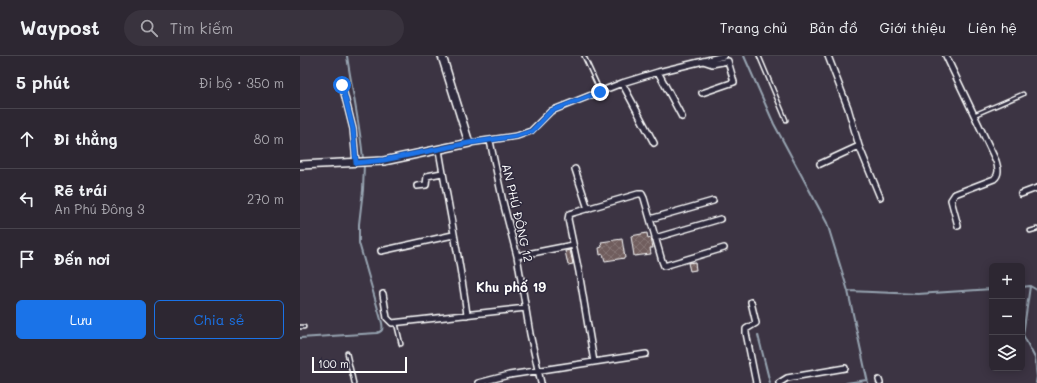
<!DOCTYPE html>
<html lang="vi">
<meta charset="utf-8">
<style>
body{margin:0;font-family:Mali,sans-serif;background:#39333e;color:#f1f3f6}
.controls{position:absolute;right:12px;bottom:12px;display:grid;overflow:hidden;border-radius:6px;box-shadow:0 2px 10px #0003}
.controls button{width:36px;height:36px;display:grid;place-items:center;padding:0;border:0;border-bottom:1px solid #48444d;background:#2d2732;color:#f1f3f6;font:20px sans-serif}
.scale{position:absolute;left:12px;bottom:10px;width:95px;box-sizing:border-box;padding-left:4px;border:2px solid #fff;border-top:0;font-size:11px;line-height:14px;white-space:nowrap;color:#fff;-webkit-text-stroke:3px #2f2a3d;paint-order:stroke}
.stop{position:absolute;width:12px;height:12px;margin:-9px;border:3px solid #1a73e8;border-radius:50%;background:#fff}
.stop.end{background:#1a73e8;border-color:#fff;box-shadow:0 1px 4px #0008}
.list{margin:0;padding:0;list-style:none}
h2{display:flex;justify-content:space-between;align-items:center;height:52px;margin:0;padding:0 16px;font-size:17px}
h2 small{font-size:13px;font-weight:400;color:#a7a5ac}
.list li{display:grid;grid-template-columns:26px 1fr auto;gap:12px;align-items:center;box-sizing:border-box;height:60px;padding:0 16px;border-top:1px solid #48444d}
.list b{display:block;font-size:15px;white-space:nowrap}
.list p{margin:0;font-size:13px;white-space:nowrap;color:#a7a5ac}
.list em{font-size:13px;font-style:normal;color:#a7a5ac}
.actions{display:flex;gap:8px;padding:12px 16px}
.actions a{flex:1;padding:9px 0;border:1px solid #1a73e8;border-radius:6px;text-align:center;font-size:14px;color:#1a73e8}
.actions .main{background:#1a73e8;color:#fff}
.icon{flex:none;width:22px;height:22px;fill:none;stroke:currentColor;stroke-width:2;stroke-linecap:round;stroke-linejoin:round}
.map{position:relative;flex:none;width:737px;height:327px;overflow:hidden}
header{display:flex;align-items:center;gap:24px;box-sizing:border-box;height:56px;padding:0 20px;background:#2d2732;border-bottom:1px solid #48444d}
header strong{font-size:19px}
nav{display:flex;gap:22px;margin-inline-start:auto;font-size:14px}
.search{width:280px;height:36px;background:#39333e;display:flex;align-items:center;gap:10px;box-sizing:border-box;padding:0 14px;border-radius:22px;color:#a7a5ac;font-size:15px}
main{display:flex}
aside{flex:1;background:#2d2732}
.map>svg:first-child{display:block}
</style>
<header>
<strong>Waypost</strong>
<div class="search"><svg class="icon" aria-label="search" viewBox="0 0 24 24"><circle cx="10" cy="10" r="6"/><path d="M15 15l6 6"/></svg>Tìm kiếm</div>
<nav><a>Trang chủ</a><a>Bản đồ</a><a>Giới thiệu</a><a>Liên hệ</a></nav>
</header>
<main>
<aside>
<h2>5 phút<small>Đi bộ · 350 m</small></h2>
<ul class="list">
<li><svg class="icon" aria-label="ahead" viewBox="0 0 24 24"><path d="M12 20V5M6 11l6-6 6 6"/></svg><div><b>Đi thẳng</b></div><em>80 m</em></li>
<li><svg class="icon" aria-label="left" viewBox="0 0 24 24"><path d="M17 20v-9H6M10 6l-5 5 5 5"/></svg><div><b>Rẽ trái</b><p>An Phú Đông 3</p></div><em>270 m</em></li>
<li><svg class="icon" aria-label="arrive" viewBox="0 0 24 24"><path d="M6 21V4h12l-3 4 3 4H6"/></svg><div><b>Đến nơi</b></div></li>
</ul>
<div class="actions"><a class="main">Lưu</a><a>Chia sẻ</a></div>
</aside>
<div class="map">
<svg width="737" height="327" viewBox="0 0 737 327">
<defs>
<pattern id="building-cross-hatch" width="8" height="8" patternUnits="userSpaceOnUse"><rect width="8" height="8" fill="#705d5d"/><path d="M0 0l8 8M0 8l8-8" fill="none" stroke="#857575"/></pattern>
</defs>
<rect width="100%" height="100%" fill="#3c3443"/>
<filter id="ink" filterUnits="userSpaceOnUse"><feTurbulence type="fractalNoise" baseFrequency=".025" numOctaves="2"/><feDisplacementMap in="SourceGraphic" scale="8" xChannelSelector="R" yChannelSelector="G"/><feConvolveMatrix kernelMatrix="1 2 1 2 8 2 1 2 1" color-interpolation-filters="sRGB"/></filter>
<g filter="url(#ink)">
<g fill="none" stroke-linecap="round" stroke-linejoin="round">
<path stroke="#97a4b1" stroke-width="2" d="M47 0C52 34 60 69 63 103
M444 0 474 68 527 167 548 235 568 327
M730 230 723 279 735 302 737 321 736 327
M722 231 730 230 737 234
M548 235 618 238 692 233
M458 279 470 327
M0 282 77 277C83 275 83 273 82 267L59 187V168L63 134 64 108
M546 327 567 324"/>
</g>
<path fill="url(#building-cross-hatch)" stroke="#fff" d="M347 177 348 183 351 182 353 192H350L351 198 334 200 331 180Z
M322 183 325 202 305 205 303 198 300 199 299 192 302 191 301 186Z
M270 194 273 208 268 209 265 195Z
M395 206 396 214 390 215 388 207Z"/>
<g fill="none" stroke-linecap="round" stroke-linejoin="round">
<defs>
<path id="lane" d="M284 0 300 35
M459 0 486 64
M674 59 723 38
M730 175 737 173
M96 267 101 288
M0 271H4
M47 297 54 327"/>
<path id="street" d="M528 0 548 52 559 90 580 141
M646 0 696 105C698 112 700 118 694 123L655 138 651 144 658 170
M358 16 382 61
M322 27 354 87
M42 29 53 73 56 107
M402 37 434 26 428 5 412 8 403 5
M190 85 203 146 217 200 230 278 241 327
M169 87 217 80 231 75 251 55 322 27 358 16 424 0
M139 94C148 149 160 203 167 259
M520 108 559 90
M275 113 288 153
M117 130 126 129 127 120 142 117
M721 138 737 132
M350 163 413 145
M355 182 420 163
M81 195 153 179
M217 200 273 189
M83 238 87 262 92 267 226 252
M451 246 456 267 446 273V277L456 327
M294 306 279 216 268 163 269 158 338 138H342L344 142 362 205 364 210 424 192
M579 324 580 327
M178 327 209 319 346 298
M479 327 487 322 545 312"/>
<path id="secondary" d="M0 109 84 105 169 87 142 0"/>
</defs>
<use href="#lane" stroke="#fff" stroke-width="5.5"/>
<use href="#street" stroke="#fff" stroke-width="8"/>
<use href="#secondary" stroke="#fff" stroke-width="10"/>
<use href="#lane" stroke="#2f2a3d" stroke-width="2.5"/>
<use href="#street" stroke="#2f2a3d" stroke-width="5"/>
<use href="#secondary" stroke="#2f2a3d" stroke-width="7"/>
</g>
</g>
<g fill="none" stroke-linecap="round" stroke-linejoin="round" filter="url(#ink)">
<path stroke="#1a73e8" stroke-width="5" d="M42 29 53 73 56 107 84 104 169 87 217 80 232 75 251 55 300 36"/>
</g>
<g text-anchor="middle" stroke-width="3" stroke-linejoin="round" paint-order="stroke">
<g font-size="12" fill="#fff" stroke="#2f2a3d">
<text transform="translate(217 157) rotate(77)" y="4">AN PHÚ ĐÔNG 12</text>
</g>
<g font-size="13" font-weight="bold" fill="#fff" stroke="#2f2a3d">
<text x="211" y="236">Khu phố 19</text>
</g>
</g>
</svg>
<div class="controls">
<button>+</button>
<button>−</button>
<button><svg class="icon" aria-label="layers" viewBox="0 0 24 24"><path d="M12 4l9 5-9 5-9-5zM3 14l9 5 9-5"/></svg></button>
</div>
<div class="scale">100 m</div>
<div class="stop" style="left:42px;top:29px"></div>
<div class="stop end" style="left:300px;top:36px"></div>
</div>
</main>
